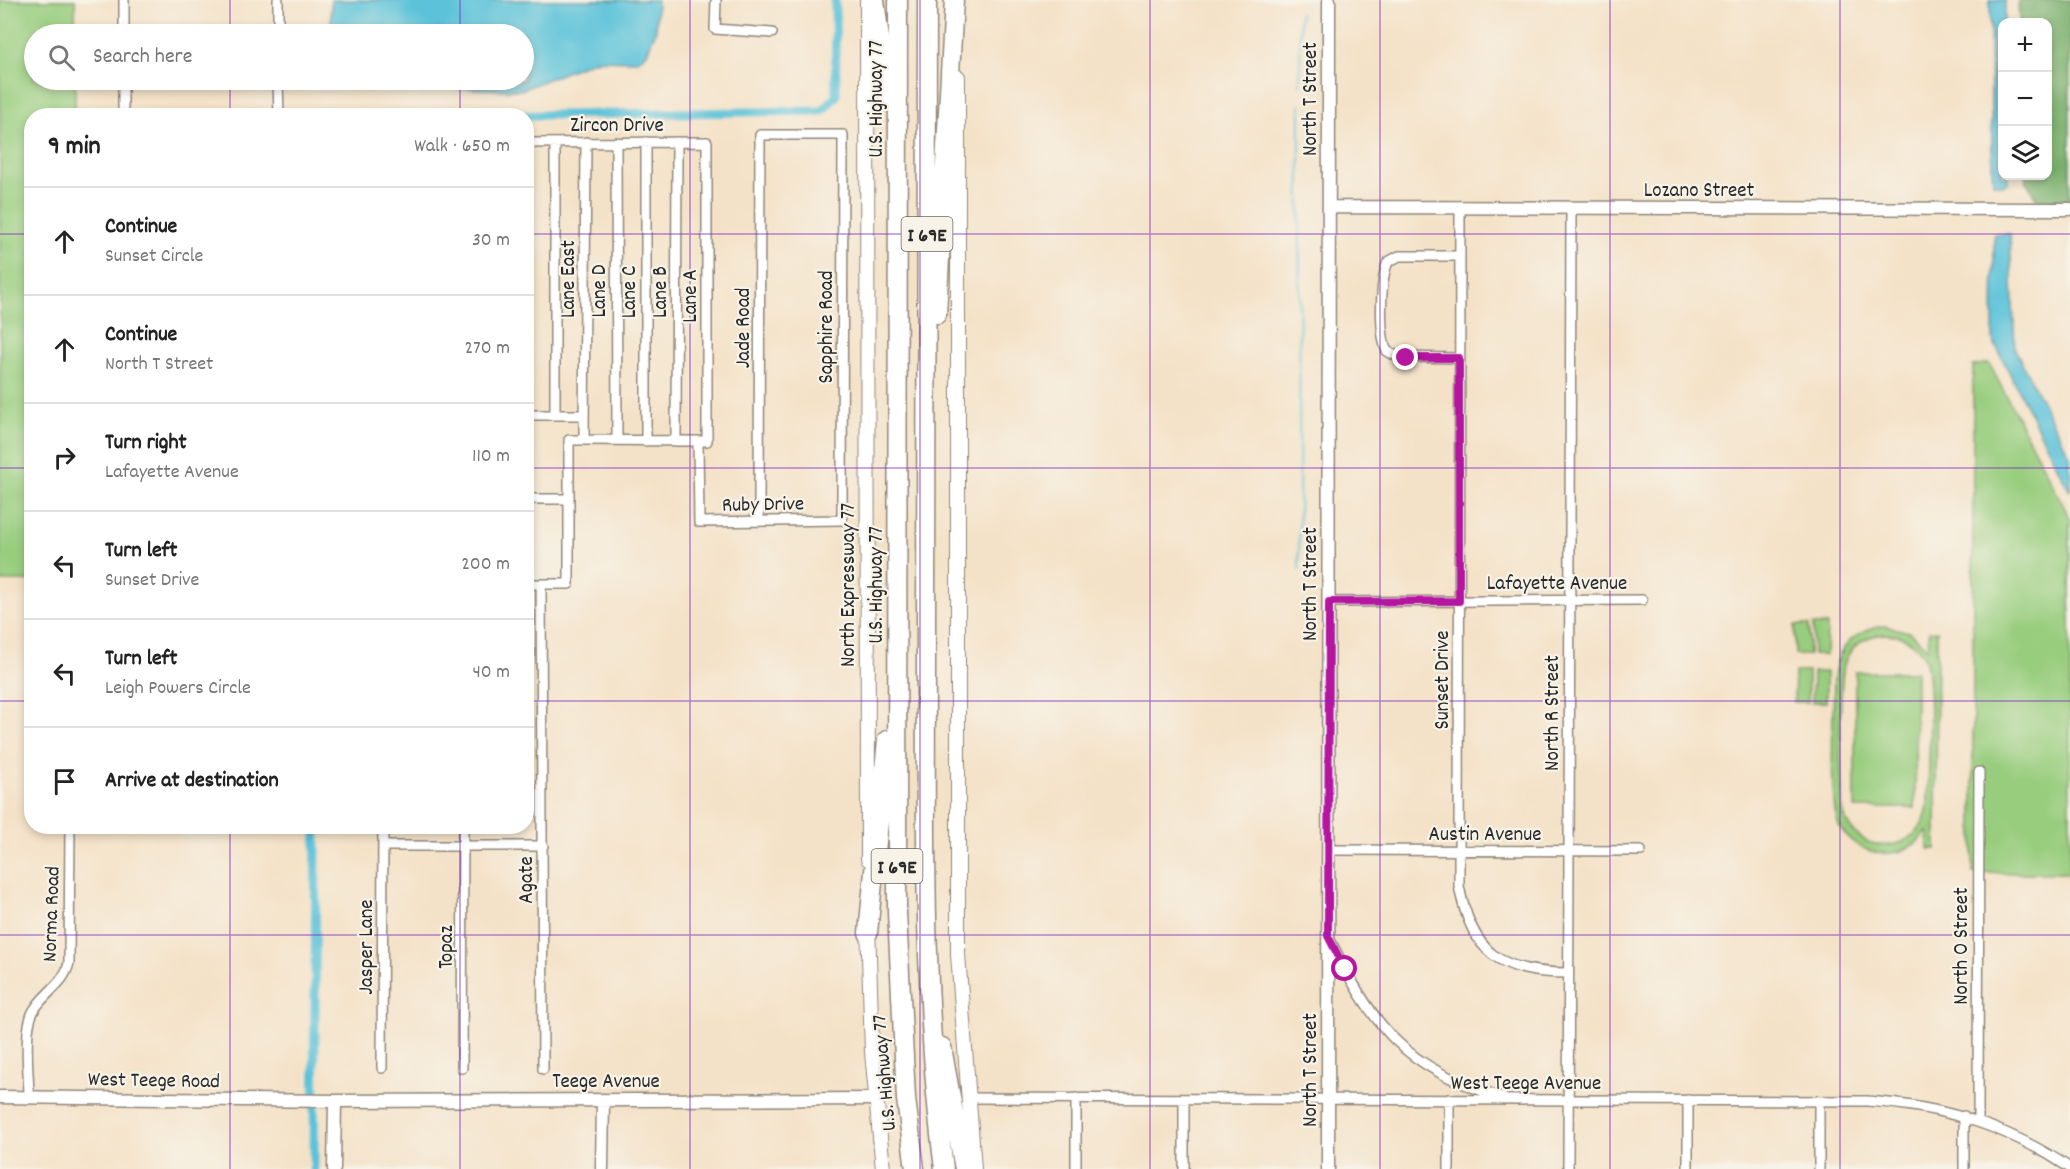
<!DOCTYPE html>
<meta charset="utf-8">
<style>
body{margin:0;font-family:Dekko,sans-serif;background:#f2f2f2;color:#222}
.controls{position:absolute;right:18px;top:18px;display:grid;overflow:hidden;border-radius:12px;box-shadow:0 3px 9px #0003}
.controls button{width:54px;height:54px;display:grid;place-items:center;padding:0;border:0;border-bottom:2px solid #e0e0e0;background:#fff;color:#222;font:30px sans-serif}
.stop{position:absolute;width:18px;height:18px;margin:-14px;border:4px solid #b5179e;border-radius:50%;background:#fff}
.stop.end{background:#b5179e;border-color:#fff;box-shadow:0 2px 6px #0008}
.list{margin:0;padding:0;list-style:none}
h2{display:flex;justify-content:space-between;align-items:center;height:78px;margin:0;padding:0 24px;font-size:26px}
h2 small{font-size:20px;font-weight:400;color:#767676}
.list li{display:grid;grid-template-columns:39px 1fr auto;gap:18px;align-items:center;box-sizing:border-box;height:108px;padding:0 24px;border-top:2px solid #e0e0e0}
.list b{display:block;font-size:22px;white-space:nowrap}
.list p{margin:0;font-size:20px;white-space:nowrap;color:#767676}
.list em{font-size:20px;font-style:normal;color:#767676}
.icon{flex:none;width:33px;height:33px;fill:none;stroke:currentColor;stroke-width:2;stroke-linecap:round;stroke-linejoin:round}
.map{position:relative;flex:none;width:2070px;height:1169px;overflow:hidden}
.search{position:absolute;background:#fff;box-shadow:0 3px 9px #0003;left:24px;top:24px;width:510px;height:66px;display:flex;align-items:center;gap:15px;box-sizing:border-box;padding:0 21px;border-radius:33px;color:#767676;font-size:22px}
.panel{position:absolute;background:#fff;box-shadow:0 3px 9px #0003;left:24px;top:108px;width:510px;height:726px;border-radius:24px}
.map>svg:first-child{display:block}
</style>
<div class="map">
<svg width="2070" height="1169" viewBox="0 0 2070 1169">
<rect width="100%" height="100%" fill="#f7f3e8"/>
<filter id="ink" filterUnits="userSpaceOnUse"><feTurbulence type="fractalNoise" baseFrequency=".0167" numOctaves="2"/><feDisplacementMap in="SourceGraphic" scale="12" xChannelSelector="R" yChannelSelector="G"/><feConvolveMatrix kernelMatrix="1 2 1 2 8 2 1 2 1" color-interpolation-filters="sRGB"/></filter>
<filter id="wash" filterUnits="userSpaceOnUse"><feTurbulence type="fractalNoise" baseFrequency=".008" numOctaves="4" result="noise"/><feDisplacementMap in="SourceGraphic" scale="24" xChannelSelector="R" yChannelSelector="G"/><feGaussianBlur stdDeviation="1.35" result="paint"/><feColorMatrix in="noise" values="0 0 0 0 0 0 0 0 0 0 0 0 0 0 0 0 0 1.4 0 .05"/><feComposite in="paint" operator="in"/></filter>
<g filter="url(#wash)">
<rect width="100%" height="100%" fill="#f4e2c8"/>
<path fill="#98cd7e" stroke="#627c54" stroke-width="1.5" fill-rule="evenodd" d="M0 0H75V34H34V80H75V115L32 116 31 581H0Z
M1989 363 2070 518V873H1973V366Z
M1795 625H1809V655H1795Z
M1813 625H1827L1826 655H1813Z
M1885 626 1909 632 1928 649 1929 631H1937L1936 849H1928V831C1916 846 1900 855 1880 853 1863 851 1847 841 1839 825 1828 802 1834 708 1834 677 1837 647 1856 629 1885 626ZM1886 634C1902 635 1916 642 1924 657 1934 677 1928 774 1928 803 1924 859 1847 860 1842 803 1842 774 1836 678 1847 657 1855 642 1869 635 1886 634Z
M1795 672H1808V702H1794Z
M1813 672H1826V702H1812Z
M1855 672H1916L1915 808H1855Z"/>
<path fill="#7ab06d" stroke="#526e4c" stroke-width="1.5" d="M2018 0H2070V200H2037L2026 181 2025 176H2048V22H2019Z"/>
<path fill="#5bc2d9" stroke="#437682" stroke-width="1.5" d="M331 0H657L656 30 647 53 637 61 596 60 521 90 361 86 355 80H524V34H331Z
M1990 0H2005V22H2002V176H2008V183L2001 185 1993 183 1992 171Z
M1994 234H2010L2015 349 2070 456V492L1993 340Z"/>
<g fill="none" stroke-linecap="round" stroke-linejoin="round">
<path stroke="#5bc2d9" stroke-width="2" d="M1300 85V13
M1299 569 1300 105"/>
<path stroke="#5bc2d9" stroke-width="9" d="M473 116 822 111 836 96 835 0
M314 1169 316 826"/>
</g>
</g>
<g filter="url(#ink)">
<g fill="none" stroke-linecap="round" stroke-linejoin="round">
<defs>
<path id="minor" d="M278 0V34
M716 0 715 29 772 33
M124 34V0
M278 80 279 116
M123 116V80
M616 142 617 440
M646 142V441
M526 143 707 142V441L584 440
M1460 208 1459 886C1472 953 1500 973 1568 973
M1459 256H1399L1388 262C1380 279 1379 335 1387 351L1398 357 1459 358
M526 415H584
M555 415V143
M676 441 677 142
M698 441 699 522 842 520 843 135H760L759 521
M526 499H569
M526 584H569V440H584L586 142
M541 584 543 1069
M1329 602 1642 600
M383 846H543
M1328 850 1641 851
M1329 938C1374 1027 1403 1068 1502 1097
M382 1068 383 826
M462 1068 463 826
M29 1097C29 1075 23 1032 33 1012 43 993 64 985 69 963L70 826
M967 1098 1867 1101C1943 1106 2007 1126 2070 1168
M1184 1099V1169
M1688 1100V1169
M1819 1101V1169
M1978 1120 1979 772
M1076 1169V1098
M1449 1169V1099
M1568 1169 1571 209
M1964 1169V1116"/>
<path id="tertiary" d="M1329 207 2070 209
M0 1097 335 1101 876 1099
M334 1169 335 1101
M602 1169 603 1100
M1328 1169 1329 0"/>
<path id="secondary" d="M867 0 868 859
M958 77V954L974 1169
M868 923 872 1052 883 1169"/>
<path id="motorway" d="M875 0 888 102
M898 0 897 912 906 1099 915 1169
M927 0C927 216 926 431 926 647 926 820 922 996 944 1169
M937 314 954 0
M868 933 887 740
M942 1047 964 1169"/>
</defs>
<use href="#minor" stroke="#90867a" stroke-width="12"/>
<use href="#tertiary" stroke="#90867a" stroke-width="15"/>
<use href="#secondary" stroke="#90867a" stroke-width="16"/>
<use href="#motorway" stroke="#90867a" stroke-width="21"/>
<use href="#minor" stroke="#fff" stroke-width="9"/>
<use href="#tertiary" stroke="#fff" stroke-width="12"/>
<use href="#secondary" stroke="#fff" stroke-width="14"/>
<use href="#motorway" stroke="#fff" stroke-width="18"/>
</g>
</g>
<g fill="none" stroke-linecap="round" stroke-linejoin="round" filter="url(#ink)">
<path stroke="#b5179e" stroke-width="8" d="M1345 969 1328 936 1329 602 1459 601V358H1406"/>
</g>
<path fill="none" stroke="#7b2cbf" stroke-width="1.5" stroke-opacity="0.55" d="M230 0V34M460 0V34M690 0V1169M920 0V1169M1150 0V1169M1380 0V1169M1610 0V1169M1840 0V1169M230 80V116M460 80V116M0 234H32M526 234H2070M0 468H32M526 468H2070M0 701H32M526 701H2070M230 826V1169M460 826V1169M0 935H2070"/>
<g text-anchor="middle" stroke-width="4.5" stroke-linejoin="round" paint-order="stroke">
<g fill="#f7f3e8" stroke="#686764" stroke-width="1.5">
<rect x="901.5" y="217" width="51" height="34" rx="4.5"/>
<rect x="871.5" y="849" width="51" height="34" rx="4.5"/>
</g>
<g font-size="20" font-weight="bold" fill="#2b2b2b">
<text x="927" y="241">I 69E</text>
<text x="897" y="873">I 69E</text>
</g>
<g font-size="21" fill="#2b2b2b" stroke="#f7f3e8">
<text transform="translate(875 99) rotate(-90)" y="7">U.S. Highway 77</text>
<text transform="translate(1309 99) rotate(-90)" y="7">North T Street</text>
<text x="617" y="131">Zircon Drive</text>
<text x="1699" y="196">Lozano Street</text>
<text transform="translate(567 279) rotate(-90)" y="7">Lane East</text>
<text transform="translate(598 291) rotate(-90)" y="7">Lane D</text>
<text transform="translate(628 292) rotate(-90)" y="7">Lane C</text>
<text transform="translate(659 292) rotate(-90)" y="7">Lane B</text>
<text transform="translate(689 296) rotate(-90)" y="7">Lane A</text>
<text transform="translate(825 327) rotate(-90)" y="7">Sapphire Road</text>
<text transform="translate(742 328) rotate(-90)" y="7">Jade Road</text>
<text transform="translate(763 503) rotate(-1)" y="7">Ruby Drive</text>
<text x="1557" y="589">Lafayette Avenue</text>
<text transform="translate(1309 584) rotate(-90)" y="7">North T Street</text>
<text transform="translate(847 585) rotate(-90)" y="7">North Expressway 77</text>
<text transform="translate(875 585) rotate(-90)" y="7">U.S. Highway 77</text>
<text transform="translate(1441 680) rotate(-90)" y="7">Sunset Drive</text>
<text transform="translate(1551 713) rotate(-90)" y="7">North R Street</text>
<text x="1485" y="840">Austin Avenue</text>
<text transform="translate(525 880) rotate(-90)" y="7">Agate</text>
<text transform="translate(50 914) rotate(-88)" y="7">Norma Road</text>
<text transform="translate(1960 946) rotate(-90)" y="7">North O Street</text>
<text transform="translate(365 947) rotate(-90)" y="7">Jasper Lane</text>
<text transform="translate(445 947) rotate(-90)" y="7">Topaz</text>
<text transform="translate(1309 1070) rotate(-90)" y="7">North T Street</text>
<text transform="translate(883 1073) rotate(-95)" y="7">U.S. Highway 77</text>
<text transform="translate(154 1079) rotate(1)" y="7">West Teege Road</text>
<text x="606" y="1087">Teege Avenue</text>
<text x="1526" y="1089">West Teege Avenue</text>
</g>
</g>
</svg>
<div class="controls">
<button>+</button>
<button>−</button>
<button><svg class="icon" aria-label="layers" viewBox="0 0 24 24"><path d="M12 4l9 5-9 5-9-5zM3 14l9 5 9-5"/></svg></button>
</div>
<div class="stop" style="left:1345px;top:969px"></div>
<div class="stop end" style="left:1406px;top:358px"></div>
<div class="search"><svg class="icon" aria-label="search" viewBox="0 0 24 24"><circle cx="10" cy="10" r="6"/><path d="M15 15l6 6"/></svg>Search here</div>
<section class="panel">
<h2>9 min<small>Walk · 650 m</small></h2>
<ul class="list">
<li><svg class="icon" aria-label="ahead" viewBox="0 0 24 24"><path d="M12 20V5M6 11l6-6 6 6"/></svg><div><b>Continue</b><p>Sunset Circle</p></div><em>30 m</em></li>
<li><svg class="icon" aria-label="ahead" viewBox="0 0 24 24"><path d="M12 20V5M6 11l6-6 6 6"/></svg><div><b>Continue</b><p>North T Street</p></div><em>270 m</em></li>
<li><svg class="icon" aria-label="right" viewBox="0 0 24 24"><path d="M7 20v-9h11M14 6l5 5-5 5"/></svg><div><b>Turn right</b><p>Lafayette Avenue</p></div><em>110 m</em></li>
<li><svg class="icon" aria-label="left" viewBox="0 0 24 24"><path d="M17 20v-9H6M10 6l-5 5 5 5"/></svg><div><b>Turn left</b><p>Sunset Drive</p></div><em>200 m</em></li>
<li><svg class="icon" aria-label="left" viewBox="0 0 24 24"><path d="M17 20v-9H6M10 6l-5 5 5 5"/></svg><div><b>Turn left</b><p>Leigh Powers Circle</p></div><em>40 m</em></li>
<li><svg class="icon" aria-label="arrive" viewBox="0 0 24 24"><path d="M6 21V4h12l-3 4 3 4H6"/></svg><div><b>Arrive at destination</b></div></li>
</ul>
</section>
</div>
